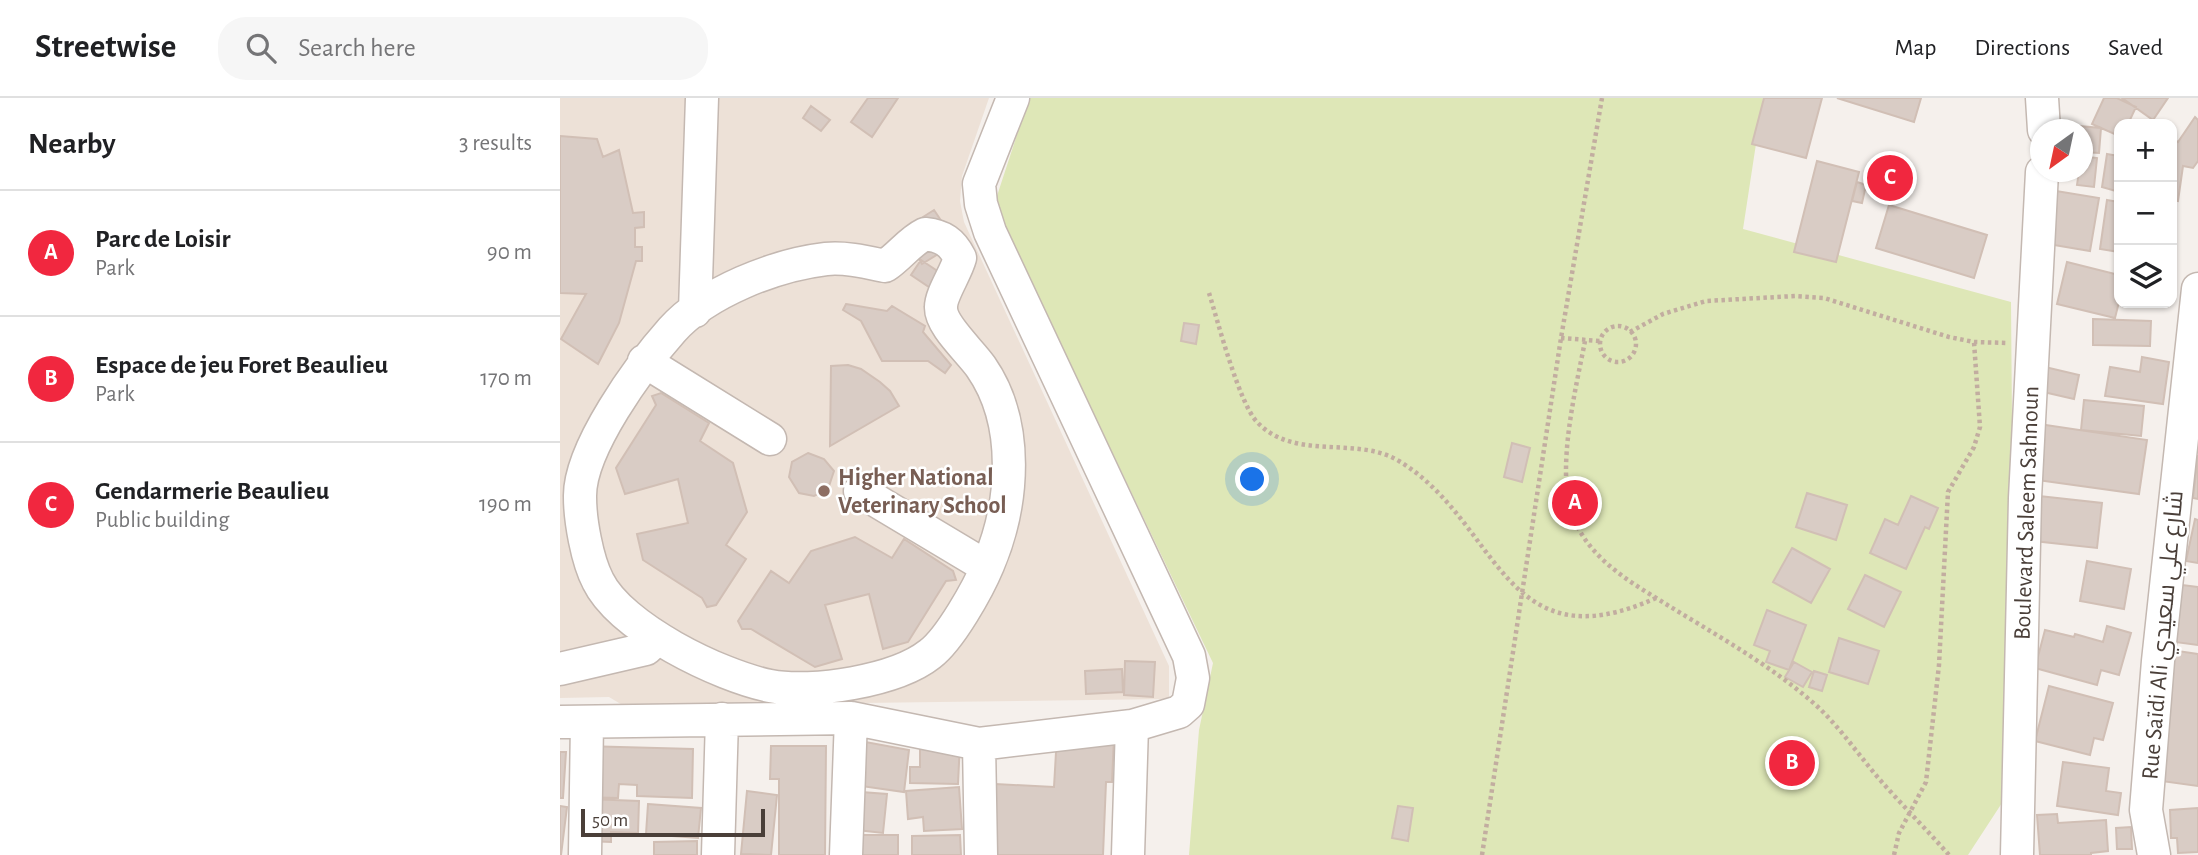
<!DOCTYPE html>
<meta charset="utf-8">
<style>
body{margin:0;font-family:"Alegreya Sans",Cairo,sans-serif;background:#f6f6f6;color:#202124}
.controls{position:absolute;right:21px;top:21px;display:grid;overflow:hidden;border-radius:14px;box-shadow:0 2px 5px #0004}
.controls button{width:63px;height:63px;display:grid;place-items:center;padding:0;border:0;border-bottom:2px solid #e0e0e0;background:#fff;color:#202124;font:35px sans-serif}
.compass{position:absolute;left:1470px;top:21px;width:63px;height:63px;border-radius:50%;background:#fff;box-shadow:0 2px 5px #0004;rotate:213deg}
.scale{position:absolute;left:21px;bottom:18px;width:184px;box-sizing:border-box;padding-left:7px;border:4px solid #4a3f39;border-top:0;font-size:19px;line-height:24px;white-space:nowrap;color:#4a3f39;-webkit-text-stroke:5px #fff;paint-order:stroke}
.you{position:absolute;left:693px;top:382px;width:24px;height:24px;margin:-18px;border:5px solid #fff;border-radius:50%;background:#1a73e8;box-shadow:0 0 0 10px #1a73e833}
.badge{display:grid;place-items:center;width:46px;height:46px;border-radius:50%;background:#f1273f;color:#fff;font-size:23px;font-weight:700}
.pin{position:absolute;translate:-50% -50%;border:4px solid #fff;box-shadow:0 2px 7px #0006}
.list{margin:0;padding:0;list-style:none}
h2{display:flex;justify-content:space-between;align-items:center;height:91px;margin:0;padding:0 28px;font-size:30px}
h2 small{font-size:23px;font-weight:400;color:#757577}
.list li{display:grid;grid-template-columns:46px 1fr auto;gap:21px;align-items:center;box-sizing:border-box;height:126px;padding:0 28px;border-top:2px solid #e0e0e0}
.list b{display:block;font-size:26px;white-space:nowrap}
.list p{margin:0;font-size:23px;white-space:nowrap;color:#757577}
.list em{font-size:23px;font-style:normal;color:#757577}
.icon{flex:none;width:38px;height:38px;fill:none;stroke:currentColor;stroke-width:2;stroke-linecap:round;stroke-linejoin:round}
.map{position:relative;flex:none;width:1638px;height:757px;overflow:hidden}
header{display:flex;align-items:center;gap:42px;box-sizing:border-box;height:98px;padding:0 35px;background:#fff;border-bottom:2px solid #e0e0e0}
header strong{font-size:33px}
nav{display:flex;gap:38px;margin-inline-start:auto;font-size:24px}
.search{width:490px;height:63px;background:#f6f6f6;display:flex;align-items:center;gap:18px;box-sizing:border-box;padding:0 24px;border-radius:28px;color:#757577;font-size:26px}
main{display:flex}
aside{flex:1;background:#fff}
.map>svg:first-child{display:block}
</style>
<header>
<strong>Streetwise</strong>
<div class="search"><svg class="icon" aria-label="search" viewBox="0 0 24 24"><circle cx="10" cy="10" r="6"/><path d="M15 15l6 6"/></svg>Search here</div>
<nav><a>Map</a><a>Directions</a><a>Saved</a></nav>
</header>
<main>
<aside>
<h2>Nearby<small>3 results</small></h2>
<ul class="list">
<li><span class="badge">A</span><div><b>Parc de Loisir</b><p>Park</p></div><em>90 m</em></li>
<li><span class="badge">B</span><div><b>Espace de jeu Foret Beaulieu</b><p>Park</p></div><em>170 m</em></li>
<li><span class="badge">C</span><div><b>Gendarmerie Beaulieu</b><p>Public building</p></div><em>190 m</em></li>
</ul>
</aside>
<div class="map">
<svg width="1638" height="757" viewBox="0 0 1638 757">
<rect width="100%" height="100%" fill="#f5f0ec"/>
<path fill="#ede1d7" d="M0 0H429L402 78 400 103 404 124 609 568V601L64 608 49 599 0 600Z"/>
<path fill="#dee7b7" d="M469 0H1203L1183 131 1451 204 1455 685 1408 757H629L639 632 653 565 450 141 435 104Z"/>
<path fill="#d9ccc5" stroke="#d1bfb5" stroke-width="2" d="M308 0H338L312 39 291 24Z
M1204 0H1262L1246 60 1192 46Z
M1277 0H1361L1354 24Z
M1544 0H1557L1576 9 1568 26H1559V38L1532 26Z
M1562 0H1608L1593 22Z
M251 8 270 22 261 33 243 20Z
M1635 19 1638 22V63L1633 70 1623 68 1618 103 1612 102V40L1618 44Z
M1496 26 1541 30 1539 55 1522 54V32H1495Z
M0 38 37 41 43 59 59 52 73 115 84 114V129L75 130V149H82V163H76L59 225 38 266 1 241 26 196 0 195Z
M1547 56 1559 58V94L1542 89Z
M1522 58 1537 60 1534 89 1517 87 1519 74H1522Z
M1257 63 1299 74 1276 164 1234 154Z
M1297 84 1306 87 1302 105 1292 103Z
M1490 92 1539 100 1530 153 1482 145Z
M1547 102 1559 104V154L1540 151Z
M1329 107 1427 137 1414 180 1316 150Z
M374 112 396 145 362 166 341 133Z
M361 162 382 176 372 191 351 177Z
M1507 164 1559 177V204L1555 220 1497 206Z
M286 206 327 213 332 208 365 228 363 234 391 267 385 275 368 263H322L301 223 283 212Z
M1533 221 1591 223 1590 248 1533 247Z
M624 225 639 227 636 246 621 243Z
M1582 259 1609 264 1603 306 1545 298 1550 269 1580 274Z
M288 267 301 271 320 284 330 293 339 308 270 348 271 268Z
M1485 269 1519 277 1514 301 1479 293Z
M101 295 149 325 140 343 173 365 187 414 166 447 186 461 156 507 147 509 142 500 83 462 77 436 128 425 118 381 65 396 56 370 96 307 92 298Z
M1524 302 1584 308 1581 338 1521 332Z
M1479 326 1587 342 1579 396 1471 381Z
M952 345 970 350 962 384 944 379Z
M248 355 264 361 274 373 268 391 254 398 239 395 229 379 232 364Z
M1638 357V401L1633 400Z
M1247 395 1287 407 1276 442 1236 429Z
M1351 398 1378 410 1369 431 1365 429 1346 471 1310 455 1325 421 1338 427Z
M1479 398 1542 405 1537 450 1474 443Z
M1635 421 1638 422V465L1626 463Z
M295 439 332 460 344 441 393 473 396 482 386 483 348 544 323 551 309 496 265 507 282 561 255 569 191 531H182L178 523 211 473 229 485 251 453Z
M1232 450 1270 471 1251 505 1213 484Z
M1527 463 1571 471 1564 511 1520 503Z
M1305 477 1341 494 1324 529 1288 511Z
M1622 487 1638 489V547L1615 544Z
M1207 512 1246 527 1229 572 1206 564 1210 553 1194 547Z
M1547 528 1571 535 1559 577 1541 572 1537 587 1475 570 1485 532 1514 539 1515 536 1543 544Z
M1279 540 1319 553 1308 586 1269 574Z
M1611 552 1638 556V688L1594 682Z
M565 563 595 564 593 599 564 597Z
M1234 564 1252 574 1243 589 1225 579Z
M562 571 563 594 526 596 525 573Z
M1254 573 1267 577 1262 593 1249 589Z
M1489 588 1553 605 1543 642 1534 640 1530 657 1475 643Z
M497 637 554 640 552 684H546L543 757H433L436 686 494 689Z
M360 642 400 644 398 686 350 685V669H360Z
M300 643 349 652 344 694 294 687Z
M23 648 133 651 132 700 77 698V687L59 686 58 700 21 699Z
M211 648H266L265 757H219V681H210Z
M0 654H6L3 700H0Z
M1503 664 1549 670 1546 693 1561 695 1558 717 1497 708Z
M399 689 402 731 364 733 363 719 348 721 346 693Z
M187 693 217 697 211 757 181 756Z
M301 694 327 696 323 735 297 732Z
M28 701 79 703 78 735 51 734V744L27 743Z
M88 706 141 710 138 740 86 736Z
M0 708 7 709 1 757H0Z
M838 708 853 710 848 743 832 740Z
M1638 710V754L1618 755 1617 740H1611L1610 712Z
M1497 716 1498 725 1546 722 1548 753 1531 755V757H1480L1477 717Z
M1571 729 1572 751H1557L1556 730Z
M299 737H338V757H299Z
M400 737 401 757H352V738Z
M137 743V757H94V744Z"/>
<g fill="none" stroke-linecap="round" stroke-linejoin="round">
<defs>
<path id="minor" d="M1482 0 1484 32
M365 136C383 138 392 144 400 160 396 175 381 196 381 209 380 227 410 253 421 269 460 325 454 406 428 467 418 491 390 541 370 556 336 583 252 596 210 588 160 578 61 530 38 483 27 462 20 422 20 399 19 351 80 268 112 232 146 194 215 167 266 161 285 159 306 164 325 168 340 158 349 144 365 136Z
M135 213 142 0
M84 263 210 341
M300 393 427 469
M0 571 86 551 97 541
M0 624 291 620 419 646 572 628 619 614 628 606 633 580 629 558 430 134 421 106 419 86 453 0
M419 646 421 757
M25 757 27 624
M158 757 162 621
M286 757 291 620
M568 757 572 628
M1457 757 1465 400 1482 74
M1594 757 1586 712 1598 563 1638 191"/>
</defs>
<use href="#minor" stroke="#c4b8b1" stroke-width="35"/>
<path stroke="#c2ada0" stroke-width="4.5" stroke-dasharray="3.5 3.5" stroke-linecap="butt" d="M649 195C658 224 679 305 697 324 735 364 796 337 839 363 940 424 942 569 1096 500
M1040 246a18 18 0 1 1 36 0a18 18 0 1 1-36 0Z
M1070 234 1103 216 1146 203 1235 198 1264 200 1389 239 1414 244 1448 245
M1001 240 1040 243
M1025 243C1016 290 996 370 1012 416 1027 458 1065 481 1101 503 1154 536 1213 568 1259 610 1282 632 1300 659 1321 683 1343 708 1367 732 1389 757
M922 757 1001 240 1042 0
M1334 757 1339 735 1366 684 1379 567 1388 394 1414 349 1420 329 1414 244"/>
<use href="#minor" stroke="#fff" stroke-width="32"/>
</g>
<circle fill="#8d6e63" stroke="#fff" stroke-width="2.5" cx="264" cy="393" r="7"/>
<g text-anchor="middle" stroke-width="5" stroke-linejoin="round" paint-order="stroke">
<g font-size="24" font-weight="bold" fill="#785e54" stroke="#fff" text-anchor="start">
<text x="278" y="387">Higher National<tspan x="278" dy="28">Veterinary School</tspan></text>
</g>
<g font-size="24" fill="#4a3f39" stroke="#fff">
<text transform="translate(1466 415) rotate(-88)" y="8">Boulevard Saleem Sahnoun</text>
<text transform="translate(1602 537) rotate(-85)" y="8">Rue Saïdi Ali شارع علي سعيدي</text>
</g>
</g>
</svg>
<div class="controls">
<button>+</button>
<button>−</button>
<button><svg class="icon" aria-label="layers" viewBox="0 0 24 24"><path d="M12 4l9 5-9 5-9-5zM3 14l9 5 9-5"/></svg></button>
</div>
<svg class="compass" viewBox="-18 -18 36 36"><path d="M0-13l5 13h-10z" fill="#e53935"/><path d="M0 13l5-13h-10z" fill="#757577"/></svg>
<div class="scale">50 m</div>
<div class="you"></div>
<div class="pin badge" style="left:1015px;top:405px">A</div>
<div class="pin badge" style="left:1232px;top:665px">B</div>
<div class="pin badge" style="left:1330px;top:80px">C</div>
</div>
</main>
